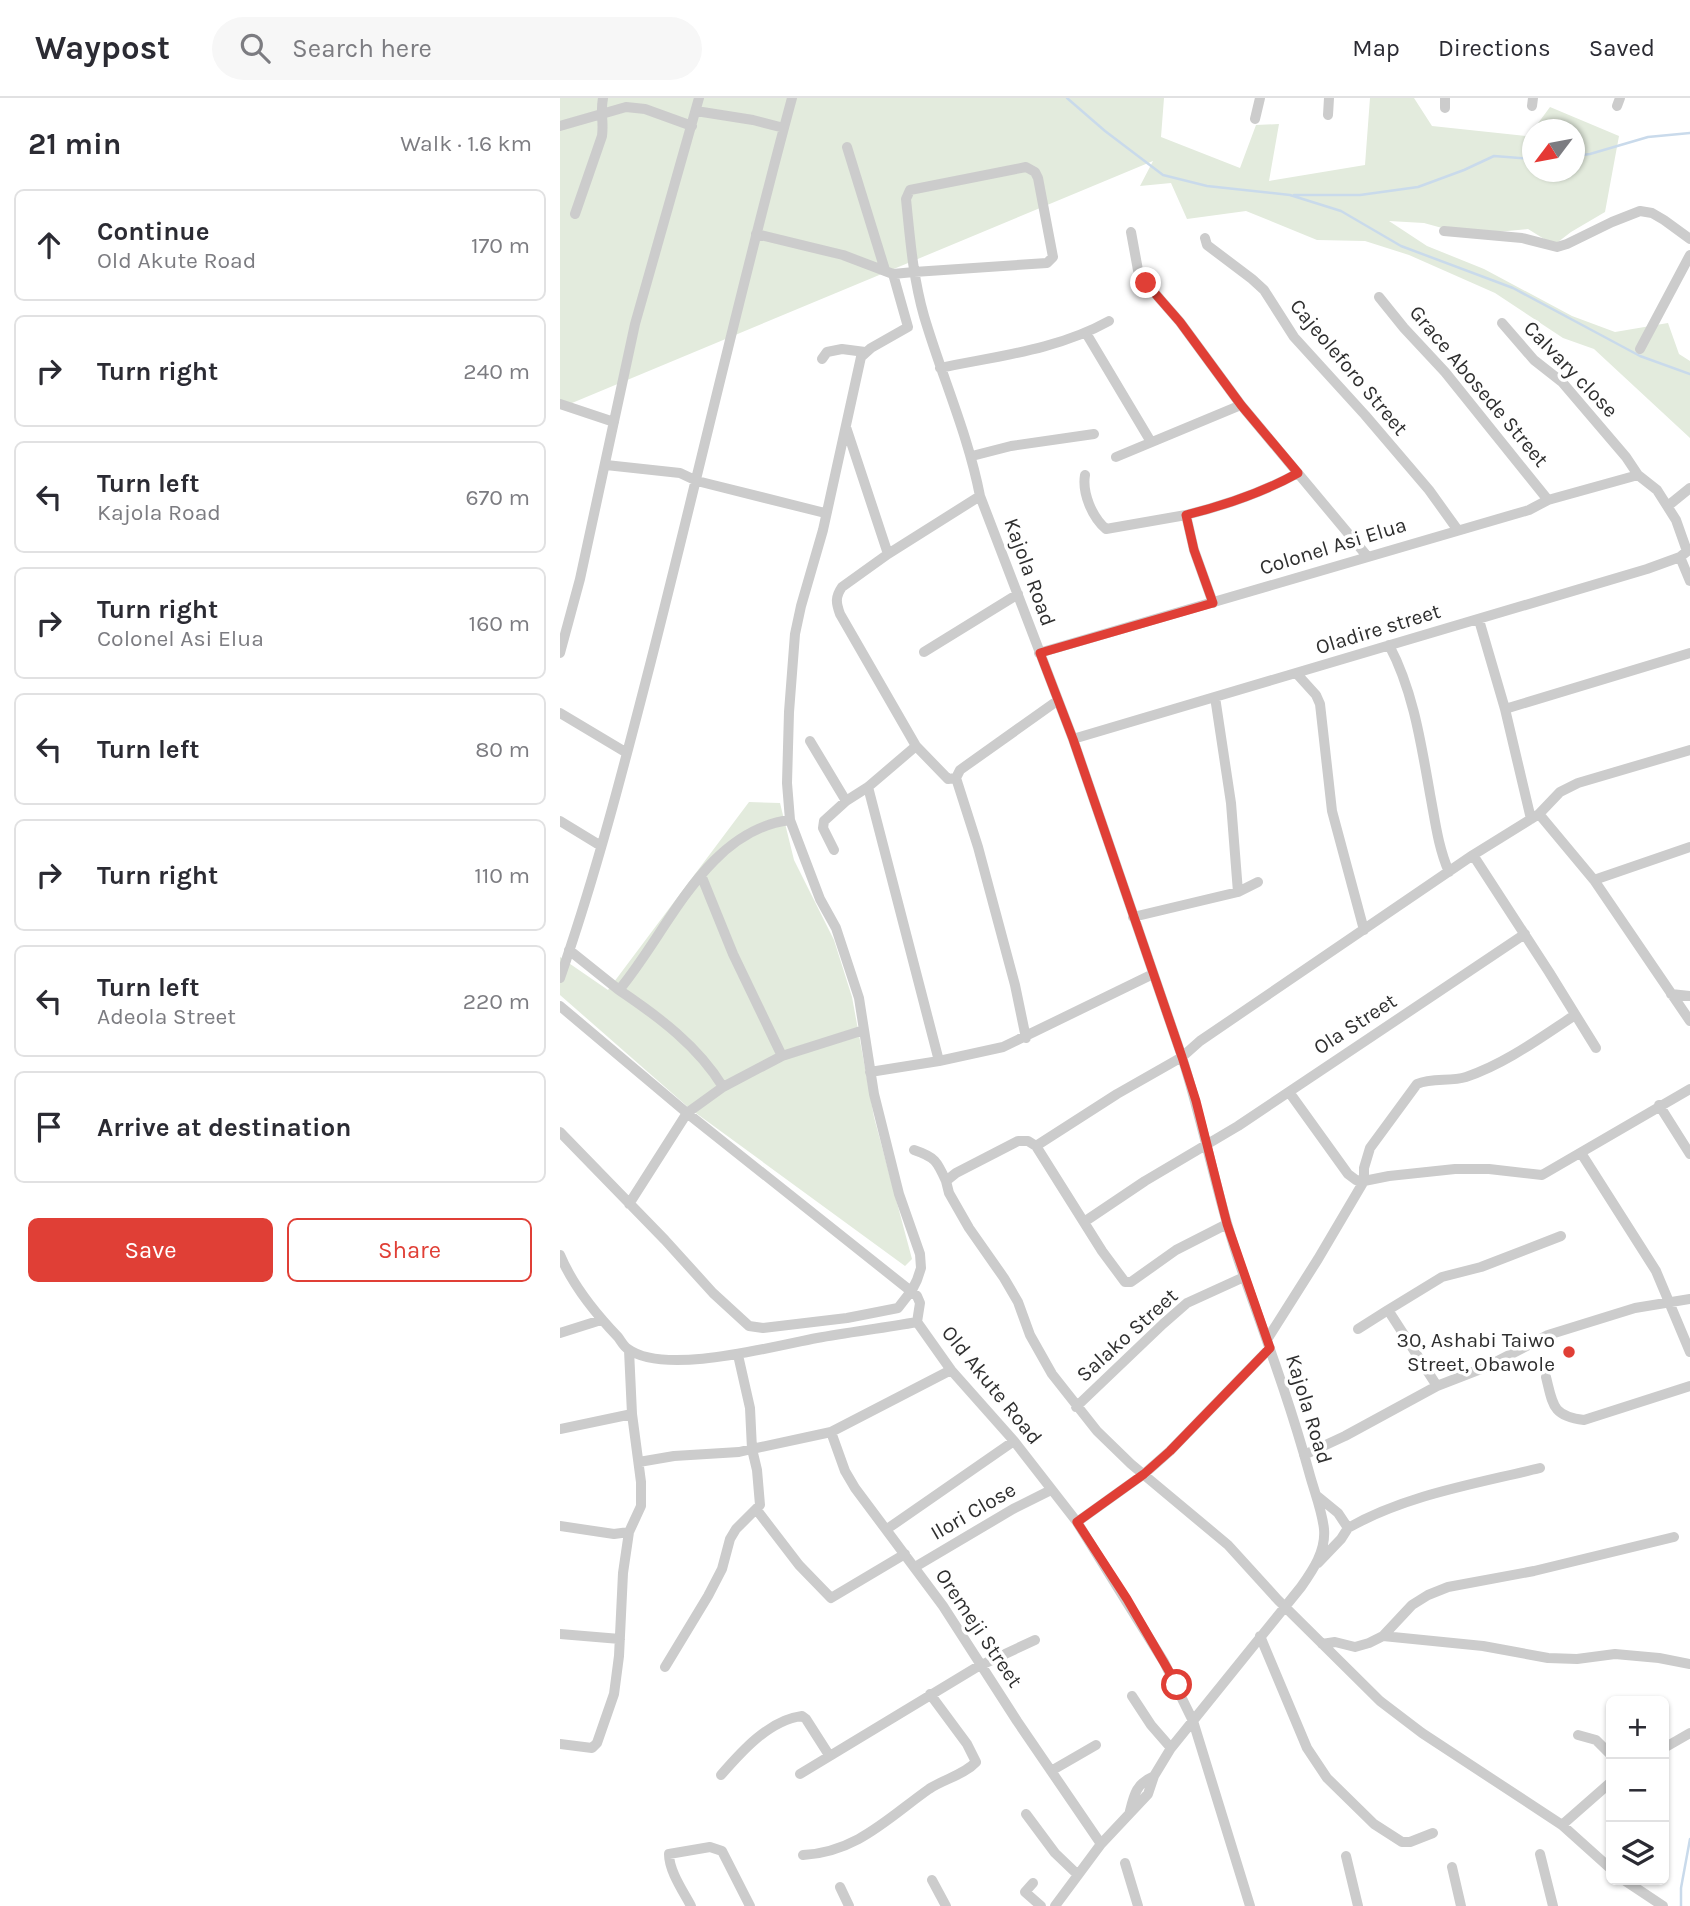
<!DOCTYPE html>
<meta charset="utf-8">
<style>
body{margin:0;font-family:Karla,sans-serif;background:#f7f7f7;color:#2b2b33}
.controls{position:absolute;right:21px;bottom:21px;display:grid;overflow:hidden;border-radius:10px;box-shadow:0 2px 5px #0004}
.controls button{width:63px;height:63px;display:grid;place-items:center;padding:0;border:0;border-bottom:2px solid #e1e1e2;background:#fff;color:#2b2b33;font:35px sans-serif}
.compass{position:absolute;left:962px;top:21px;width:63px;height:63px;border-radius:50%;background:#fff;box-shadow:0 2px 5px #0004;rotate:238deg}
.stop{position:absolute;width:21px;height:21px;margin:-16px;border:5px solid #e03f36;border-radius:50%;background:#fff}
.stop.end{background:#e03f36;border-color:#fff;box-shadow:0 2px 7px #0008}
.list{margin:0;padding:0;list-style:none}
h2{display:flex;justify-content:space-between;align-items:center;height:91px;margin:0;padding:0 28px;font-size:30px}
h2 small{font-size:23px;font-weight:400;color:#7c7c81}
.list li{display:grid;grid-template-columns:46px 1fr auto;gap:21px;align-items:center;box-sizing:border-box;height:112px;margin:0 14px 14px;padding:0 14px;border:2px solid #e1e1e2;border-radius:10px}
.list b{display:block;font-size:26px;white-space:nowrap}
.list p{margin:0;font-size:23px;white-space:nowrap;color:#7c7c81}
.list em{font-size:23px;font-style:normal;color:#7c7c81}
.actions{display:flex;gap:14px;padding:21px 28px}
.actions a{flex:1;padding:16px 0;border:2px solid #e03f36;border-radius:10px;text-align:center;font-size:24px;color:#e03f36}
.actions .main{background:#e03f36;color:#fff}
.icon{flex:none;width:38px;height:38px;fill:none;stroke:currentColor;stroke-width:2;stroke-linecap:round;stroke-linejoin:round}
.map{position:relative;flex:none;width:1130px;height:1808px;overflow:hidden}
header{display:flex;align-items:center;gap:42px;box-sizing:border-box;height:98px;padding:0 35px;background:#fff;border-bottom:2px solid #e1e1e2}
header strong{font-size:33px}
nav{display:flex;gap:38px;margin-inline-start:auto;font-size:24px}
.search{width:490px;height:63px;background:#f7f7f7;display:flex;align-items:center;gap:18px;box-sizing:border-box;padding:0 24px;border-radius:38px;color:#7c7c81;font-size:26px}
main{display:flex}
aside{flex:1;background:#fff}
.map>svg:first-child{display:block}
</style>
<header>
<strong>Waypost</strong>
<div class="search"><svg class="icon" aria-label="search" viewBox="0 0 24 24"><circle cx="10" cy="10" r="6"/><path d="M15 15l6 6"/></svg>Search here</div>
<nav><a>Map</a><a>Directions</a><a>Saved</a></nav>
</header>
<main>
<aside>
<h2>21 min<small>Walk · 1.6 km</small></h2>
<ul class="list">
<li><svg class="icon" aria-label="ahead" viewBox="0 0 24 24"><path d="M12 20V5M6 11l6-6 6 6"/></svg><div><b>Continue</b><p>Old Akute Road</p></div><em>170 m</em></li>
<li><svg class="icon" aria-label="right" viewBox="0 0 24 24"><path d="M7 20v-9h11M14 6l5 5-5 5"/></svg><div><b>Turn right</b></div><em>240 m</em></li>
<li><svg class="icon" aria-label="left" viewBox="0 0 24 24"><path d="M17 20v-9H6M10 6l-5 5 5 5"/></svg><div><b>Turn left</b><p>Kajola Road</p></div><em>670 m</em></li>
<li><svg class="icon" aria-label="right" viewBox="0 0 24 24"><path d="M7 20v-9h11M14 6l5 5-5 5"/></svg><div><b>Turn right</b><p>Colonel Asi Elua</p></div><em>160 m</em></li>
<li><svg class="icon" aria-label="left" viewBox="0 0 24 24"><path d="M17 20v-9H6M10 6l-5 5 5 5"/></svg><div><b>Turn left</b></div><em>80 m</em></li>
<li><svg class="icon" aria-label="right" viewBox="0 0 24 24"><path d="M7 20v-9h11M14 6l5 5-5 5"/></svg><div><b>Turn right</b></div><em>110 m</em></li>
<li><svg class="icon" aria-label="left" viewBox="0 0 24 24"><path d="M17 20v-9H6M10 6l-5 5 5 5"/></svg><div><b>Turn left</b><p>Adeola Street</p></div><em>220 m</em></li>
<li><svg class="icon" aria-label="arrive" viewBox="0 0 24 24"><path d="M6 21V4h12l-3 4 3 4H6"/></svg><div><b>Arrive at destination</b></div></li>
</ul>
<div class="actions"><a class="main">Save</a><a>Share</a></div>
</aside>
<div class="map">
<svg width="1130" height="1808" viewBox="0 0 1130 1808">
<rect width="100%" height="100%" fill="#fff"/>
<path fill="#e3ebdd" d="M0 0H604L601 39 680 70 696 27 719 26 709 83 805 67 810 0H854L872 28 967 38 972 32V74H1014V32H973L990 9 1059 38 1045 114 1011 134 998 144H989L968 131 926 135 893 133 864 125 829 123 867 148 924 171 1012 218 1055 234 1108 225 1119 256 1130 263V340L1034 251 1003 240 935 195 849 157 805 143 757 142 686 113 627 121 611 85 580 88 593 63 0 310Z
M189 704 220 705 234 762 274 842 292 899 314 1019 352 1161 345 1168 129 1010 0 897V859L48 892Z"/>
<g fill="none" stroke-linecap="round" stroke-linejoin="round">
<path stroke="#c9daeb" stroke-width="2.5" d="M507 0 545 33 603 77 647 88 730 97 781 113 841 148 953 190 1080 258 1130 276
M1014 58 1030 56 1088 39 1130 35
M734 97H800L858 89 904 72 934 58 972 61
M1121 1808V1790L1130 1741"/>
<path stroke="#ccc" stroke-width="10" d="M972 8 973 0
M1057 8 1060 0
M885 10V0
M136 13 193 22 224 30
M768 17 769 0
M695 21 700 0
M0 28 66 9 85 11 132 28
M287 49 325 172
M15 116 42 38C44 23 40 16 43 0
M884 133 962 140 997 149 1007 146 1052 124 1080 113 1092 115 1104 122 1130 141
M571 134 578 172 586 185 620 224 681 307 807 458
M196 136 283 157 333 176 354 174 487 165 493 159 478 80 475 74 466 69 350 92 346 101C350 140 353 180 364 218 382 279 408 336 420 398L513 641 622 959C645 1031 658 1106 684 1178 707 1243 731 1308 749 1374 754 1393 762 1412 764 1431 766 1453 753 1472 741 1489L611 1650 594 1678 588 1696 541 1746 495 1808
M645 140 647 147 692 181 704 192 734 239 805 317 869 392 897 431
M819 199 844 230 885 274 988 402
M942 225 974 262 1002 284 1066 359 1078 377 1097 392 1116 422 1127 453
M526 235 591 344
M1080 251 1130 157
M262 261 267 254 282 251 305 254
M380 270C437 258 497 252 549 223
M0 306 54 324
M286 329 328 456
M412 358 451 348 534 336
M556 359 681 307
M46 367 120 375 137 383 265 415
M525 377C522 395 532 419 546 431L626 417
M420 398 328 456 282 489C275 499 276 505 280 516L356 648 388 681 396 680 400 672 497 603
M1109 407 1130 390
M1120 459 1130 483
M653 505 634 452 626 417C666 407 702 395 738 375
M919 522 945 611 971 721
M829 547C853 592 861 645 870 696 875 722 878 749 889 774
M364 554 458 496
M0 555 20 481 75 226 139 0
M479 555 969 412 988 402 1078 377
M737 576 756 597 760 606 772 713 804 832
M655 599 671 705 678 794
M945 611 1130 555
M0 615 67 655
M513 641 1087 471 1120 459 1130 451
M250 643 286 703 308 689 356 648
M1130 652 1018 685 1000 694 979 716 1034 782 1130 923
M396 680 418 749 455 887 466 940
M308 689 379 963
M979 716 913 757 640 943 622 959 557 996 476 1048 468 1043H458L396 1075 386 1083 389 1095 409 1130 444 1180 458 1204 470 1237 492 1276 537 1333 571 1366 668 1447 718 1502 820 1603 862 1635 1002 1727 1051 1771
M0 723 41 748
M274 752 263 730 264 723 286 703
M913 757 989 874 1036 950
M141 777 173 856 222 958
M1034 782 1130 749
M573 819 678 794 698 784
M9 852 59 892C108 834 146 732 230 722
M0 880C37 774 65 664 93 555 140 370 182 184 232 0
M59 892C99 919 138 948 163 989L222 958 304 932
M1111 896 1130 898
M0 908 127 1015 357 1198 360 1205 357 1224 391 1272 454 1343 517 1424 604 1564 633 1623 690 1808
M310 974 379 963 443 949 593 876
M729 994 788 1076 796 1082 804 1083V1070L810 1050 857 986C872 979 890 984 906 979 945 966 980 940 1015 917
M1099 1007 1130 1056
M0 1034 105 1142 153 1195 189 1228 203 1230 287 1220 338 1210 352 1192 357 1182 361 1170 360 1156 339 1096 314 996 299 900 276 830 260 801 230 722 227 685 229 614 235 536 241 508 263 432 301 259 311 250 348 229 333 176
M476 1048 542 1153 565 1184H571L616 1152 667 1126
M354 1052C375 1059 377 1063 386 1083
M1021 1055 1096 1173 1130 1254
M69 1106 127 1015 163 989
M524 1124 585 1083 678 1028 965 836
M0 1157C13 1188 35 1215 58 1239 61 1243 64 1249 68 1251 105 1278 214 1248 257 1240 290 1234 324 1230 357 1224
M798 1231 828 1212
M0 1235 41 1222
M708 1240 758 1161 804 1083 829 1078 895 1071H929L982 1077 1130 991
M986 1279C993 1307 992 1318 1024 1322L1130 1288
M877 1288 828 1212 882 1179 921 1169 1001 1138
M516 1309 603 1226 627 1205 684 1179
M0 1331 72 1316
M271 1334 285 1373 295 1390 383 1508 457 1623 541 1746
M744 1357 785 1338 877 1288 926 1269 988 1237 1075 1210 1130 1201
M79 1364 114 1358 179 1354 192 1351 190 1310 178 1257
M756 1397 778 1415 788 1430 781 1441 758 1465
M196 1411 239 1467 271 1500 345 1456
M517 1424 584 1376 610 1353 710 1250
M0 1428 54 1436 69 1434 81 1408V1384L72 1316 69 1252
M788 1430C846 1397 915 1386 980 1370
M327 1431 454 1343
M355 1469 453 1411 491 1392
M0 1536 60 1541
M700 1538 747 1650 767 1680 814 1726 842 1744H850L873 1735
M823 1538 923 1548 988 1560 1017 1561 1055 1556 1099 1560 1130 1566
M762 1546 775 1544 795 1549 809 1545 823 1538 852 1507 868 1497 888 1489 974 1473 1114 1439
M105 1569 148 1498 162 1471 170 1441 176 1431 200 1407 197 1372 192 1351 271 1334 391 1272
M572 1598 591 1627 611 1650
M1018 1637 1036 1642 1051 1657
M0 1646 32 1650 37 1645 54 1596 59 1558 63 1475 69 1434
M1104 1650 1130 1635
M491 1673 536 1647
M240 1676 417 1569 475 1542
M161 1677C181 1654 209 1622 242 1618L246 1621 269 1657
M570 1713C574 1696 577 1685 594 1678
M466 1716 495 1755 518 1777
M1002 1727 1051 1684
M980 1756 993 1808
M243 1757C297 1754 328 1720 369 1691 384 1681 404 1677 416 1664L407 1646 370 1596
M786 1758 798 1808
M565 1765 578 1808
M892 1769 901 1808
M372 1782 386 1808
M1064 1782 1103 1808
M473 1785 465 1794 481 1808
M280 1789 289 1808
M131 1808C123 1793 109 1773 109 1756L150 1749 162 1753 190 1808"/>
</g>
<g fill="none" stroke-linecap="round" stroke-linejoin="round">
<path stroke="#e03f36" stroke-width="9" d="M586 185 620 224 681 307 738 375C702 395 666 407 626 417L634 452 653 505 480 555 513 641 622 959 636 1003 667 1126 710 1250 610 1353 584 1376 517 1424 567 1501 617 1587"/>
</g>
<circle fill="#e03f36" stroke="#fff" stroke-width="2.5" cx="1009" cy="1254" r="7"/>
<g text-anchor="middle" stroke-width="7" stroke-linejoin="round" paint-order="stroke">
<g font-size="21" fill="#2f2f2f" stroke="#fff">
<text transform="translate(789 269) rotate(50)" y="7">Cajeoleforo Street</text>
<text transform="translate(1011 271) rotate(46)" y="7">Calvary close</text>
<text transform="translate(919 288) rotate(50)" y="7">Grace Abosede Street</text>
<text transform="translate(773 448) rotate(-17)" y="7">Colonel Asi Elua</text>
<text transform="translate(470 474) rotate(70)" y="7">Kajola Road</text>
<text transform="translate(818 531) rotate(-17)" y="7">Oladire street</text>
<text transform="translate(795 926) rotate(-33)" y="7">Ola Street</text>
<text transform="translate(567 1237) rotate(-42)" y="7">Salako Street</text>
<text transform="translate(432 1287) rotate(51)" y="7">Old Akute Road</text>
<text transform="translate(749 1311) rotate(73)" y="7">Kajola Road</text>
<text transform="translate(413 1413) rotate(-30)" y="7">Ilori Close</text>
<text transform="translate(419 1530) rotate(56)" y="7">Oremeji Street</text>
</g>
<g font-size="21" fill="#2f2f2f" stroke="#fff" text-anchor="end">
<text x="995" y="1249">30, Ashabi Taiwo<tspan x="995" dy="24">Street, Obawole</tspan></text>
</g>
</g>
</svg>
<div class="controls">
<button>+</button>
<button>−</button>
<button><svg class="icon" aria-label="layers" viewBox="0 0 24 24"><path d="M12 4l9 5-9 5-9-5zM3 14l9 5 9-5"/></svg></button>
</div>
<svg class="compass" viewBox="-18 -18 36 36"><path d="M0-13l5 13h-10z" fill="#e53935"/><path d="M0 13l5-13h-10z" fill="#7c7c81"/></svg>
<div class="stop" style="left:617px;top:1587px"></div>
<div class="stop end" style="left:586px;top:185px"></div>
</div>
</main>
